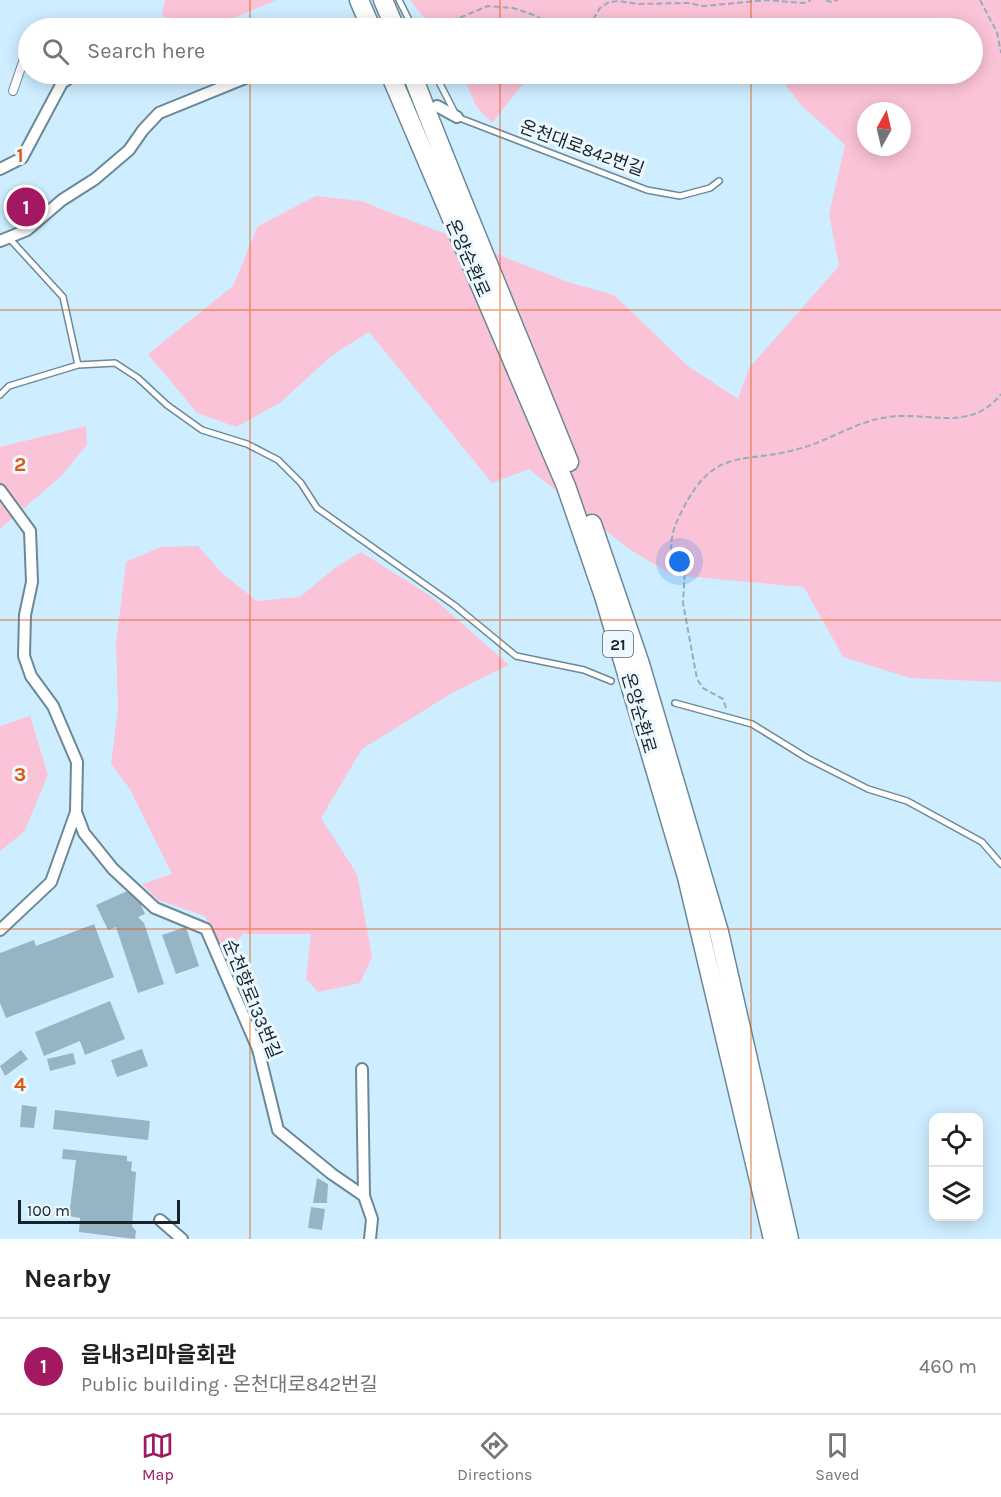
<!DOCTYPE html>
<meta charset="utf-8">
<style>
body{margin:0;font-family:Karla,"Noto Sans KR",sans-serif;background:#f6f6f6;color:#202124}
.controls{position:absolute;right:18px;bottom:18px;display:grid;overflow:hidden;border-radius:12px;box-shadow:0 3px 15px #0003}
.controls button{width:54px;height:54px;display:grid;place-items:center;padding:0;border:0;border-bottom:2px solid #e0e0e0;background:#fff;color:#202124;font:30px sans-serif}
.compass{position:absolute;left:857px;top:102px;width:54px;height:54px;border-radius:50%;background:#fff;box-shadow:0 3px 15px #0003;rotate:8deg}
.scale{position:absolute;left:18px;bottom:15px;width:162px;box-sizing:border-box;padding-left:6px;border:3px solid #18242a;border-top:0;font-size:16px;line-height:21px;white-space:nowrap;color:#18242a;-webkit-text-stroke:4px #ecf8ff;paint-order:stroke}
.you{position:absolute;left:680px;top:562px;width:21px;height:21px;margin:-15px;border:4px solid #fff;border-radius:50%;background:#1a73e8;box-shadow:0 0 0 9px #1a73e833}
.badge{display:grid;place-items:center;width:39px;height:39px;border-radius:50%;background:#a21861;color:#fff;font-size:20px;font-weight:700}
.pin{position:absolute;translate:-50% -50%;border:3px solid #fff;box-shadow:0 2px 6px #0006}
.list{margin:0;padding:0;list-style:none}
h2{display:flex;justify-content:space-between;align-items:center;height:78px;margin:0;padding:0 24px;font-size:26px}
h2 small{font-size:20px;font-weight:400;color:#757577}
.list li{display:grid;grid-template-columns:39px 1fr auto;gap:18px;align-items:center;box-sizing:border-box;height:96px;padding:0 24px;border-top:2px solid #e0e0e0}
.list b{display:block;font-size:22px;white-space:nowrap}
.list p{margin:0;font-size:20px;white-space:nowrap;color:#757577}
.list em{font-size:20px;font-style:normal;color:#757577}
.icon{flex:none;width:33px;height:33px;fill:none;stroke:currentColor;stroke-width:2;stroke-linecap:round;stroke-linejoin:round}
.map{position:relative;flex:none;width:1001px;height:1239px;overflow:hidden}
.search{position:absolute;background:#fff;box-shadow:0 3px 15px #0003;left:18px;right:18px;top:18px;height:66px;display:flex;align-items:center;gap:15px;box-sizing:border-box;padding:0 21px;border-radius:33px;color:#757577;font-size:22px}
.sheet{height:174px;background:#fff}
nav{display:flex;justify-content:space-around;align-items:center;box-sizing:border-box;height:84px;border-top:2px solid #e0e0e0;background:#fff;font-size:16px;color:#757577}
nav a{display:grid;justify-items:center;gap:3px}
nav .on{color:#a21861}
.map>svg:first-child{display:block}
</style>
<div class="map">
<svg width="1001" height="1239" viewBox="0 0 1001 1239">
<rect width="100%" height="100%" fill="#ceeeff"/>
<path fill="#fbc3d7" fill-rule="evenodd" d="M165 0H276L211 28 162 16Z
M410 0H1001V682L910 678 843 657 804 587 672 575 629 549 529 469 492 483 369 332 331 356 281 402 236 427 197 413 148 354 233 286 258 226 316 196 361 201 571 283 614 295 688 366 738 399 749 368 839 266 829 214 845 145 802 106 777 74H972V28H742L734 18 690 22 669 28H432ZM866 111H902V147H866Z
M462 74H546L522 85 492 123 476 106Z
M86 426 87 445 60 477 0 529V447Z
M198 546 223 574 257 601 300 597 336 567 361 552 432 597 509 665 452 693 362 749 321 818 357 874 372 957 360 983 318 992 306 979 311 934H243L225 955 205 916 158 900 142 884 172 874 130 789 111 764 118 709 116 643 126 562 160 547Z
M30 716 48 775 24 832 0 851V726Z"/>
<path fill="#96b4c4" d="M21 195 39 201 32 219 14 212Z
M134 888 145 914 138 917 144 923 164 984 138 993 116 927 108 930 96 905Z
M94 924 114 977 6 1018 0 1003V953L34 940 36 946Z
M186 927 199 966 176 974 162 935Z
M110 1001 125 1039 85 1055 80 1041 44 1056 35 1032Z
M142 1049 148 1066 117 1077 111 1060Z
M21 1050 28 1059 5 1076 0 1066Z
M73 1053 76 1064 50 1071 47 1059Z
M22 1105 37 1107 34 1128 20 1127Z
M55 1110 150 1121 148 1140 53 1129Z
M63 1149 127 1156V1161L132 1162 131 1171 136 1172 132 1226 136 1231 135 1239 79 1232 80 1218 69 1216 76 1160 62 1159Z
M317 1178 328 1184 327 1203H313Z
M311 1207 325 1209 322 1230 308 1228Z"/>
<g fill="none" stroke-linecap="round" stroke-linejoin="round">
<path stroke="#aac6d4" stroke-width="10" stroke-dasharray="10 5" stroke-linecap="butt" d="M377 74 422 98"/>
<defs>
<path id="service" d="M399 0 413 28
M435 74 457 117 647 190 680 196 710 188 719 181
M9 238 63 297 78 365
M0 395 9 386 78 365 115 363 138 378 167 405 202 430 247 444 278 460 301 483 317 508 454 605 516 656 584 670 611 681
M675 703 752 724 807 758 868 789 907 801 982 842 1001 864"/>
<path id="pedestrian" d="M13 91 26 53H28"/>
<path id="minor" d="M437 106 457 117
M0 169 22 158 62 83 75 74
M0 241 27 230 62 200 95 179 129 150 143 130 159 113 255 74
M0 490 30 531 32 582 25 615 24 656 31 676 53 706 77 762 76 812 84 833 113 869 155 908 206 929 258 1049 278 1130 332 1174 364 1196 372 1219 370 1239
M0 930 51 882 76 812
M362 1069 364 1196
M160 1220 182 1239"/>
<path id="trunk" d="M359 0 371 28
M383 0 395 28
M390 74 566 486 604 596 687 877 773 1239
M412 74C462 204 517 332 569 462
M592 524 640 664 719 932 789 1239"/>
</defs>
<use href="#service" stroke="#6b8897" stroke-width="8"/>
<use href="#pedestrian" stroke="#6b8897" stroke-width="10"/>
<use href="#minor" stroke="#6b8897" stroke-width="14"/>
<use href="#trunk" stroke="#6b8897" stroke-width="21"/>
<path stroke="#94adbb" stroke-width="2" stroke-dasharray="6 3" stroke-linecap="butt" d="M826 0 831 2 838 0
M980 0 997 32 1001 53
M435 28 488 6 513 8 534 15 547 22 552 28
M578 28 591 23 600 8 609 2 619 1 638 4 688 3 704 6 768 0 804 3 811 0
M726 708 723 699 703 688 697 679 683 603 685 568 673 561C668 542 674 525 683 509 716 443 746 466 805 447 831 439 855 423 882 418 925 409 969 435 1001 394"/>
<use href="#service" stroke="#fff" stroke-width="5"/>
<use href="#pedestrian" stroke="#fff" stroke-width="8"/>
<use href="#minor" stroke="#fff" stroke-width="10"/>
<use href="#trunk" stroke="#fff" stroke-width="18"/>
</g>
<path fill="none" stroke="#de560e" stroke-width="1.5" stroke-opacity="0.55" d="M250 0V28M500 0V28M751 0V28M250 74V1239M500 74V1239M751 74V1239M0 310H1001M0 620H1001M0 929H1001"/>
<g text-anchor="middle" stroke-width="6" stroke-linejoin="round" paint-order="stroke">
<rect fill="#ecf8ff" stroke="#58646a" stroke-width="1.5" x="603" y="631" width="30" height="26" rx="4.5"/>
<g font-size="16" font-weight="bold" fill="#18242a">
<text x="618" y="650">21</text>
</g>
<g font-size="18" fill="#18242a" stroke="#ecf8ff">
<text transform="translate(582 148) rotate(20)" y="6">온천대로842번길</text>
<text transform="translate(468 258) rotate(66)" y="6">온양순환로</text>
<text transform="translate(639 713) rotate(74)" y="6">온양순환로</text>
<text transform="translate(252 999) rotate(68)" y="6">순천향로133번길</text>
</g>
</g>
<g font-size="20" text-anchor="middle" font-weight="bold" fill="#de560e" stroke="#ecf8ff" stroke-width="6" stroke-linejoin="round" paint-order="stroke">
<text x="20" y="162">1</text>
<text x="20" y="471">2</text>
<text x="20" y="781">3</text>
<text x="20" y="1091">4</text>
</g>
</svg>
<div class="controls">
<button><svg class="icon" aria-label="locate" viewBox="0 0 24 24"><circle cx="12" cy="12" r="6"/><path d="M12 2v4M12 18v4M2 12h4M18 12h4"/></svg></button>
<button><svg class="icon" aria-label="layers" viewBox="0 0 24 24"><path d="M12 4l9 5-9 5-9-5zM3 14l9 5 9-5"/></svg></button>
</div>
<svg class="compass" viewBox="-18 -18 36 36"><path d="M0-13l5 13h-10z" fill="#e53935"/><path d="M0 13l5-13h-10z" fill="#757577"/></svg>
<div class="scale">100 m</div>
<div class="you"></div>
<div class="pin badge" style="left:26px;top:207px">1</div>
<div class="search"><svg class="icon" aria-label="search" viewBox="0 0 24 24"><circle cx="10" cy="10" r="6"/><path d="M15 15l6 6"/></svg>Search here</div>
</div>
<section class="sheet">
<h2>Nearby<small></small></h2>
<ul class="list">
<li><span class="badge">1</span><div><b>읍내3리마을회관</b><p>Public building · 온천대로842번길</p></div><em>460 m</em></li>
</ul>
</section>
<nav>
<a class="on"><svg class="icon" aria-label="map" viewBox="0 0 24 24"><path d="M3 6l6-2 6 2 6-2v14l-6 2-6-2-6 2zM9 4v14M15 6v14"/></svg>Map</a>
<a><svg class="icon" aria-label="directions" viewBox="0 0 24 24"><path d="M12 3l9 9-9 9-9-9zM9 14v-3h6M13 9l2 2-2 2"/></svg>Directions</a>
<a><svg class="icon" aria-label="saved" viewBox="0 0 24 24"><path d="M7 4h10v16l-5-4-5 4z"/></svg>Saved</a>
</nav>
